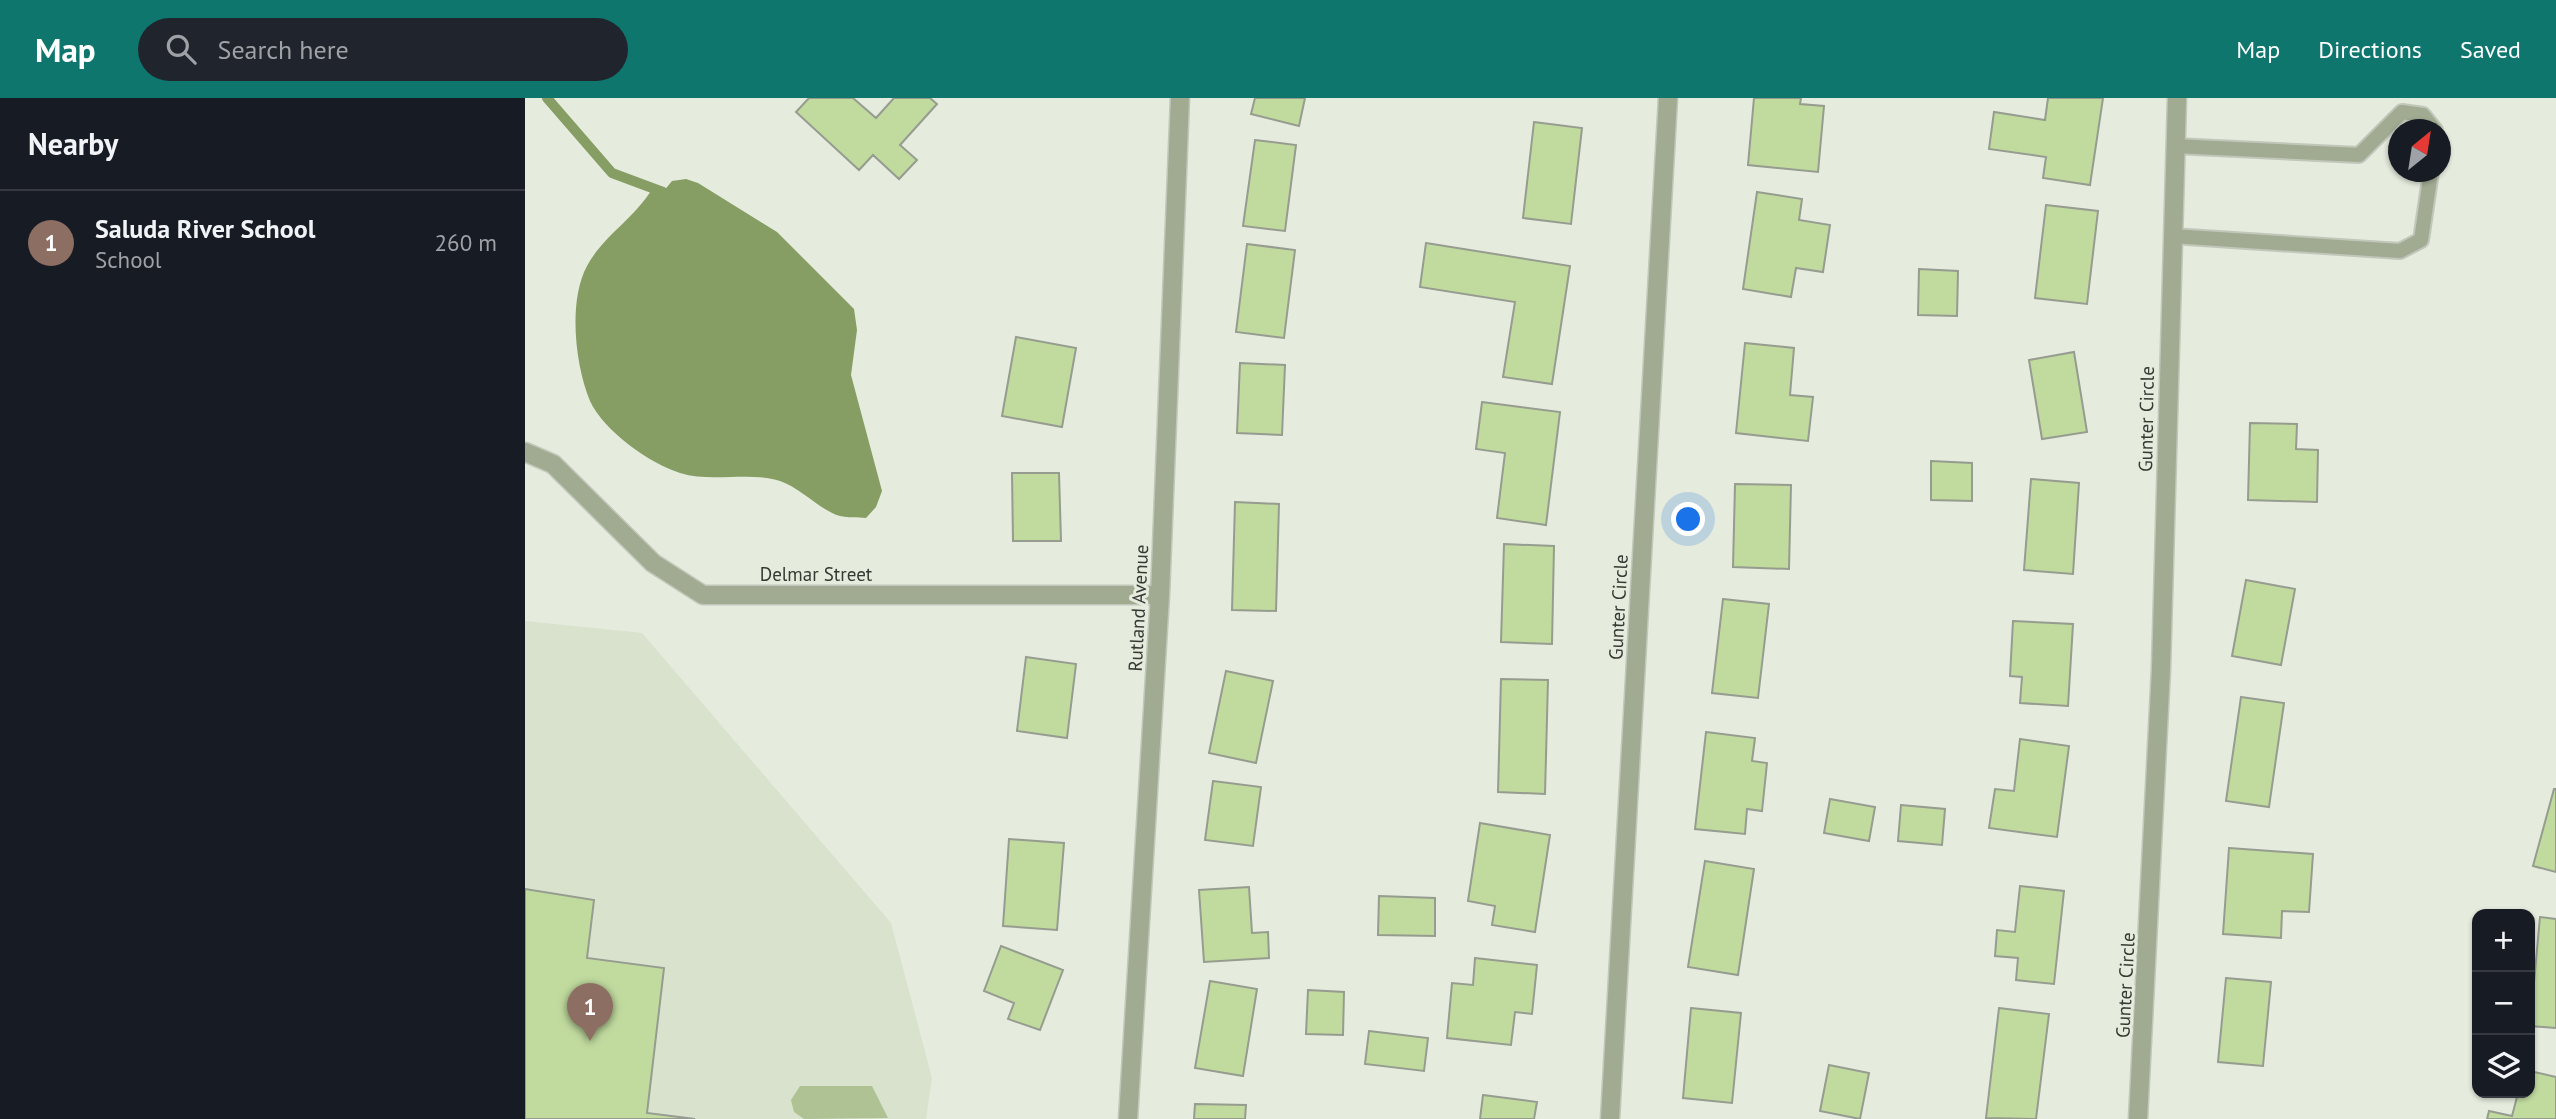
<!DOCTYPE html>
<meta charset="utf-8">
<style>
body{margin:0;font-family:"PT Sans",sans-serif;background:#20242c;color:#f1f3f6}
.controls{position:absolute;right:21px;bottom:21px;display:grid;overflow:hidden;border-radius:14px;box-shadow:0 2px 5px #0004}
.controls button{width:63px;height:63px;display:grid;place-items:center;padding:0;border:0;border-bottom:2px solid #363941;background:#171b24;color:#f1f3f6;font:35px sans-serif}
.compass{position:absolute;left:1863px;top:21px;width:63px;height:63px;border-radius:50%;background:#171b24;box-shadow:0 2px 5px #0004;rotate:30deg}
.you{position:absolute;left:1164px;top:422px;width:24px;height:24px;margin:-18px;border:5px solid #fff;border-radius:50%;background:#1a73e8;box-shadow:0 0 0 10px #1a73e833}
.badge{display:grid;place-items:center;width:46px;height:46px;border-radius:50%;background:#0f766e;color:#fff;font-size:23px;font-weight:700}
.pin{position:absolute;translate:-50% -58px;filter:drop-shadow(0 2px 4px #0008)}
.pin::after{content:'';position:absolute;top:37px;width:24px;height:21px;background:inherit;clip-path:polygon(0 0,100% 0,50% 100%)}
.list{margin:0;padding:0;list-style:none}
h2{display:flex;justify-content:space-between;align-items:center;height:91px;margin:0;padding:0 28px;font-size:30px}
h2 small{font-size:23px;font-weight:400;color:#9ea1a6}
.list li{display:grid;grid-template-columns:46px 1fr auto;gap:21px;align-items:center;box-sizing:border-box;height:105px;padding:0 28px;border-top:2px solid #363941}
.list b{display:block;font-size:26px;white-space:nowrap}
.list p{margin:0;font-size:23px;white-space:nowrap;color:#9ea1a6}
.list em{font-size:23px;font-style:normal;color:#9ea1a6}
.icon{flex:none;width:38px;height:38px;fill:none;stroke:currentColor;stroke-width:2;stroke-linecap:round;stroke-linejoin:round}
.map{position:relative;flex:none;width:2031px;height:1021px;overflow:hidden}
header{display:flex;align-items:center;gap:42px;box-sizing:border-box;height:98px;padding:0 35px;background:#0f766e;color:#fff}
header strong{font-size:33px}
nav{display:flex;gap:38px;margin-inline-start:auto;font-size:24px}
.search{width:490px;height:63px;background:#20242c;display:flex;align-items:center;gap:18px;box-sizing:border-box;padding:0 24px;border-radius:38px;color:#9ea1a6;font-size:26px}
main{display:flex}
aside{flex:1;background:#171b24}
.map>svg:first-child{display:block}
</style>
<header>
<strong>Map</strong>
<div class="search"><svg class="icon" aria-label="search" viewBox="0 0 24 24"><circle cx="10" cy="10" r="6"/><path d="M15 15l6 6"/></svg>Search here</div>
<nav><a>Map</a><a>Directions</a><a>Saved</a></nav>
</header>
<main>
<aside>
<h2>Nearby<small></small></h2>
<ul class="list">
<li><span class="badge" style="background:#8d6e63">1</span><div><b>Saluda River School</b><p>School</p></div><em>260 m</em></li>
</ul>
</aside>
<div class="map">
<svg width="2031" height="1021" viewBox="0 0 2031 1021">
<rect width="100%" height="100%" fill="#e5ebdd"/>
<path fill="#d8e2cd" d="M0 523 117 535 366 825 407 980 401 1021H0Z"/>
<path fill="#aec293" d="M275 988H347L363 1020 279 1021 269 1014 266 1002Z"/>
<path fill="#869e64" d="M161 81 173 85 252 134 329 211 332 232 326 277 357 393 351 409 341 420C333 419 323 420 315 418 296 413 276 390 255 383 224 373 187 385 155 375 124 365 79 333 65 303 50 267 43 203 62 168 78 138 110 120 127 91L138 94 147 83Z"/>
<g fill="none" stroke-linecap="round" stroke-linejoin="round">
<path stroke="#869e64" stroke-width="10" d="M22 0 87 75 138 94"/>
</g>
<path fill="#c1db9f" stroke="#969c8f" stroke-width="2" d="M284 0H328L351 20 369 0H405L412 6 375 47 392 62 374 81 348 57 334 72 271 14Z
M730 0H780L774 28 726 16Z
M1229 0H1276L1275 6 1299 8 1293 74 1223 67Z
M1523 0H1578L1565 87 1518 80 1521 59 1464 51 1469 14 1520 22Z
M1009 24 1057 30 1046 126 998 120Z
M730 42 771 47 760 133 718 128Z
M1232 94 1277 101 1274 122 1305 127 1298 174 1271 170 1266 199 1218 191Z
M1521 107 1573 113 1562 206 1510 200Z
M901 145 1045 168 1027 286 978 279 990 204 895 189Z
M722 146 770 152 759 240 711 234Z
M1394 171 1433 173 1432 218 1393 217Z
M491 239 551 250 537 329 477 318Z
M1220 245 1269 250 1265 297 1288 299 1283 343 1211 335Z
M1549 254 1562 334 1517 341 1504 262Z
M715 265 760 267 757 337 712 335Z
M957 304 1035 314 1021 427 972 420 980 355 951 351Z
M1725 325 1772 326 1771 351 1793 352 1792 404 1723 402Z
M1406 363 1447 365V403L1406 402Z
M487 375H534L536 443H488Z
M1506 381 1554 385 1548 476 1499 472Z
M1210 386 1266 387 1264 471 1208 469Z
M710 404 754 406 751 513 707 512Z
M979 446 1029 448 1027 546 976 544Z
M1721 482 1770 491 1756 567 1707 558Z
M1198 501 1244 506 1233 600 1187 595Z
M1488 523 1548 526 1543 608 1495 605 1497 579 1485 578Z
M501 559 551 566 542 640 492 633Z
M701 573 748 583 731 665 684 655Z
M976 581 1023 582 1020 696 973 694Z
M1716 599 1759 605 1744 709 1701 703Z
M1181 634 1230 640 1227 663 1242 665 1237 713 1222 711 1220 736 1170 731Z
M1495 641 1544 648 1532 739 1464 730 1470 691 1489 693Z
M688 683 736 689 728 748 680 742Z
M2029 691H2031V774L2008 768Z
M1305 701 1350 709 1344 743 1299 735Z
M1376 707 1420 711 1417 747 1373 743Z
M955 725 1025 737 1010 834 967 827 970 808 943 803Z
M484 741 539 745 532 832 478 828Z
M1704 750 1788 756 1784 814 1757 813 1756 840 1698 836Z
M1180 763 1229 771 1213 877 1163 869Z
M1495 788 1539 793 1529 886 1491 882 1493 860 1470 858 1472 832 1490 834Z
M724 789 727 835 743 834 744 860 679 864 674 792Z
M0 791 69 802 62 860 139 870 122 1015 170 1021H0Z
M854 798 910 800V838L853 837Z
M2015 819 2031 821V930L2005 928Z
M476 848 538 872 515 932 483 921 489 905 459 893Z
M950 860 1012 867 1007 916 990 914 986 947 922 940 927 885 948 887Z
M1701 880 1746 884 1738 968 1693 964Z
M685 883 732 891 718 978 670 970Z
M783 892 819 894 818 937 781 936Z
M1166 910 1216 915 1207 1005 1158 1000Z
M1474 910 1524 916 1511 1021 1461 1020Z
M844 933 903 940 899 973 840 966Z
M1304 967 1344 975 1335 1021 1295 1013Z
M2005 973 2031 979V1021H1962L1964 1013 1987 1018 1993 995H2005Z
M958 997 1012 1004 1009 1021H955Z
M670 1006 721 1007 720 1021H669Z"/>
<g fill="none" stroke-linecap="round" stroke-linejoin="round">
<defs>
<path id="service" d="M1650 48 1834 57 1877 14 1898 17 1910 32
M1647 138 1875 153 1896 142 1906 74"/>
<path id="minor" d="M0 354 28 366 128 465 178 497H635
M603 1021 635 497 655 0
M1085 1021 1143 0
M1613 1021 1636 571 1652 0"/>
</defs>
<use href="#service" stroke="#c2c7bb" stroke-width="18"/>
<use href="#minor" stroke="#c2c7bb" stroke-width="21"/>
<use href="#service" stroke="#a0ab92" stroke-width="14"/>
<use href="#minor" stroke="#a0ab92" stroke-width="18"/>
</g>
<g text-anchor="middle" stroke-width="6" stroke-linejoin="round" paint-order="stroke">
<g font-size="19" fill="#363933" stroke="#e5ebdd">
<text transform="translate(1621 321) rotate(-89)" y="7">Gunter Circle</text>
<text x="291" y="483">Delmar Street</text>
<text transform="translate(1093 509) rotate(-87)" y="7">Gunter Circle</text>
<text transform="translate(613 510) rotate(-87)" y="7">Rutland Avenue</text>
<text transform="translate(1600 887) rotate(-87)" y="7">Gunter Circle</text>
</g>
</g>
</svg>
<div class="controls">
<button>+</button>
<button>−</button>
<button><svg class="icon" aria-label="layers" viewBox="0 0 24 24"><path d="M12 4l9 5-9 5-9-5zM3 14l9 5 9-5"/></svg></button>
</div>
<svg class="compass" viewBox="-18 -18 36 36"><path d="M0-13l5 13h-10z" fill="#e53935"/><path d="M0 13l5-13h-10z" fill="#9ea1a6"/></svg>
<div class="you"></div>
<div class="pin badge" style="left:65px;top:943px;background:#8d6e63">1</div>
</div>
</main>
